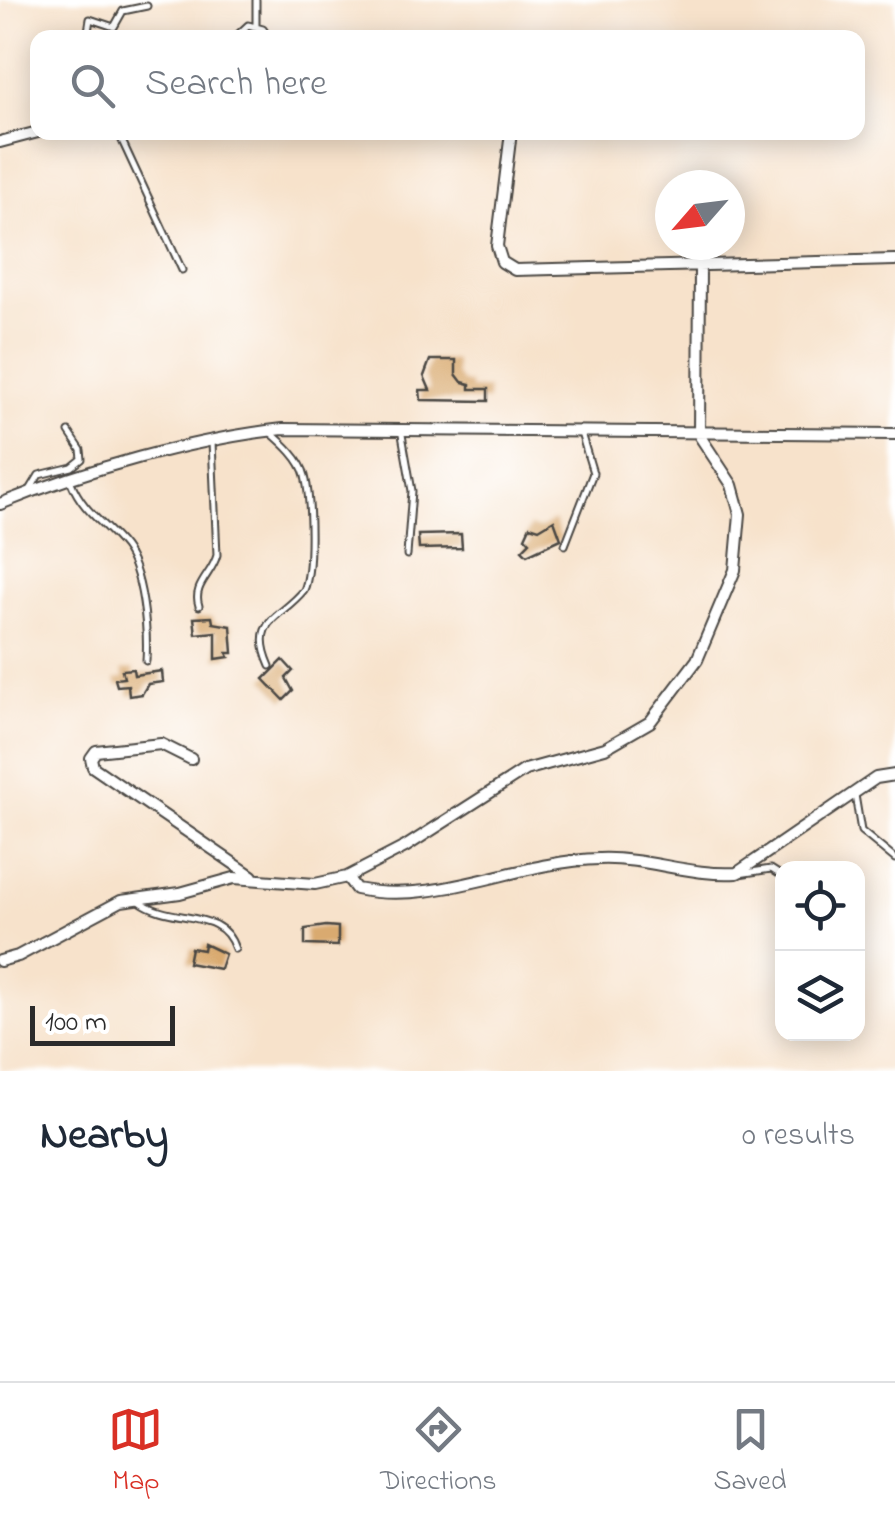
<!DOCTYPE html>
<style>
body{margin:0;font-family:"Indie Flower",sans-serif;background:#f2f2f3;color:#1f2937}
.controls{position:absolute;right:30px;bottom:30px;display:grid;overflow:hidden;border-radius:20px;box-shadow:0 5px 25px #0003}
.controls button{width:90px;height:90px;display:grid;place-items:center;padding:0;border:0;border-bottom:2px solid #e0e1e3;background:#fff;color:#1f2937;font:50px sans-serif}
.compass{position:absolute;left:655px;top:170px;width:90px;height:90px;border-radius:50%;background:#fff;box-shadow:0 5px 25px #0003;rotate:242deg}
.scale{position:absolute;left:30px;bottom:25px;width:145px;box-sizing:border-box;padding-left:10px;border:5px solid #2b2b2b;border-top:0;font-size:28px;line-height:35px;white-space:nowrap;color:#2b2b2b;-webkit-text-stroke:8px #fff;paint-order:stroke}
.list{margin:0;padding:0;list-style:none}
h2{display:flex;justify-content:space-between;align-items:center;height:130px;margin:0;padding:0 40px;font-size:42px}
h2 small{font-size:32px;font-weight:400;color:#747a83}
.icon{flex:none;width:55px;height:55px;fill:none;stroke:currentColor;stroke-width:2;stroke-linecap:round;stroke-linejoin:round}
.map{position:relative;flex:none;width:895px;height:1071px;overflow:hidden}
.search{position:absolute;background:#fff;box-shadow:0 5px 25px #0003;left:30px;right:30px;top:30px;height:110px;display:flex;align-items:center;gap:25px;box-sizing:border-box;padding:0 35px;border-radius:20px;color:#747a83;font-size:38px}
.sheet{height:310px;background:#fff}
nav{display:flex;justify-content:space-around;align-items:center;box-sizing:border-box;height:140px;border-top:2px solid #e0e1e3;background:#fff;font-size:28px;color:#747a83}
nav a{display:grid;justify-items:center;gap:5px}
nav .on{color:#d93025}
.map>svg:first-child{display:block}
</style>
<div class="map">
<svg width="895" height="1071" viewBox="0 0 895 1071">
<rect width="100%" height="100%" fill="#fff"/>
<filter id="ink" filterUnits="userSpaceOnUse"><feTurbulence type="fractalNoise" baseFrequency=".01" numOctaves="2"/><feDisplacementMap in="SourceGraphic" scale="20" xChannelSelector="R" yChannelSelector="G"/><feConvolveMatrix kernelMatrix="1 2 1 2 8 2 1 2 1" color-interpolation-filters="sRGB"/></filter>
<filter id="wash" filterUnits="userSpaceOnUse"><feTurbulence type="fractalNoise" baseFrequency=".0048" numOctaves="4" result="noise"/><feDisplacementMap in="SourceGraphic" scale="40" xChannelSelector="R" yChannelSelector="G"/><feGaussianBlur stdDeviation="2.25" result="paint"/><feColorMatrix in="noise" values="0 0 0 0 0 0 0 0 0 0 0 0 0 0 0 0 0 1.4 0 .05"/><feComposite in="paint" operator="in"/></filter>
<g filter="url(#wash)">
<rect width="100%" height="100%" fill="#f7e2cb"/>
<g id="blocks">
<path fill="#d9aa6f" d="M430 360H456V374L462 382 470 384V389H488V401L421 400 420 390H430L424 376Z
M554 520 561 539 527 555 522 550 530 542 525 537 530 526 539 529Z
M461 534 462 548 419 549 418 535Z
M212 617 213 623 231 626 233 653H227L229 657 216 659V632L196 634 194 618Z
M283 660 293 671 286 678 293 691 284 700 264 679Z
M133 669 134 675 162 671 163 682 148 684 142 694 129 696 128 685 117 686 115 679 124 678 122 670Z
M326 926 338 927V946L305 945V929Z
M204 944 225 954 220 969 188 963 191 948 203 950Z"/>
</g>
</g>
<g filter="url(#ink)">
<use href="#blocks" fill-opacity="0" stroke="#4a4643" stroke-width="2.5"/>
<g fill="none" stroke-linecap="round" stroke-linejoin="round">
<defs>
<path id="lane" d="M256 0V25
M87 38 90 19 114 27 123 11 147 6
M234 38 248 25 263 29 269 38
M118 132 182 270
M401 429 412 491 407 555
M270 432C283 443 301 459 305 476 311 499 313 570 304 590 281 619 249 619 270 666
M71 482C83 512 105 523 124 547 143 572 148 629 146 661
M30 490 39 475 72 467 82 459 81 450 69 432
M565 545 593 473 581 433
M199 606C192 585 212 575 217 555L212 442
M855 795 861 831 895 859
M739 874 771 869 782 876
M138 900C171 926 222 906 235 949"/>
<path id="street" d="M511 132 497 246 502 262 515 270 895 260
M0 142 38 132
M0 504C84 470 193 439 283 429L895 434
M191 759 161 744 96 751 91 758 93 767 252 876
M347 877 356 889C439 906 516 861 599 859 645 857 690 876 737 873L876 778 895 775
M0 961 18 956 121 901 180 893 234 878 315 884 347 877 405 847 525 770 605 748 650 722 697 660 735 570 740 514 732 485 699 435 700 266"/>
</defs>
<use href="#lane" stroke="#4a4643" stroke-width="9"/>
<use href="#street" stroke="#4a4643" stroke-width="14"/>
<use href="#lane" stroke="#fff" stroke-width="5"/>
<use href="#street" stroke="#fff" stroke-width="10"/>
</g>
</g>
</svg>
<div class="controls">
<button><svg class="icon" aria-label="locate" viewBox="0 0 24 24"><circle cx="12" cy="12" r="6"/><path d="M12 2v4M12 18v4M2 12h4M18 12h4"/></svg></button>
<button><svg class="icon" aria-label="layers" viewBox="0 0 24 24"><path d="M12 4l9 5-9 5-9-5zM3 14l9 5 9-5"/></svg></button>
</div>
<svg class="compass" viewBox="-18 -18 36 36"><path d="M0-13l5 13h-10z" fill="#e53935"/><path d="M0 13l5-13h-10z" fill="#747a83"/></svg>
<div class="scale">100 m</div>
<div class="search"><svg class="icon" aria-label="search" viewBox="0 0 24 24"><circle cx="10" cy="10" r="6"/><path d="M15 15l6 6"/></svg>Search here</div>
</div>
<section class="sheet">
<h2>Nearby<small>0 results</small></h2>
<ul class="list">
</ul>
</section>
<nav>
<a class="on"><svg class="icon" aria-label="map" viewBox="0 0 24 24"><path d="M3 6l6-2 6 2 6-2v14l-6 2-6-2-6 2zM9 4v14M15 6v14"/></svg>Map</a>
<a><svg class="icon" aria-label="directions" viewBox="0 0 24 24"><path d="M12 3l9 9-9 9-9-9zM9 14v-3h6M13 9l2 2-2 2"/></svg>Directions</a>
<a><svg class="icon" aria-label="saved" viewBox="0 0 24 24"><path d="M7 4h10v16l-5-4-5 4z"/></svg>Saved</a>
</nav>
